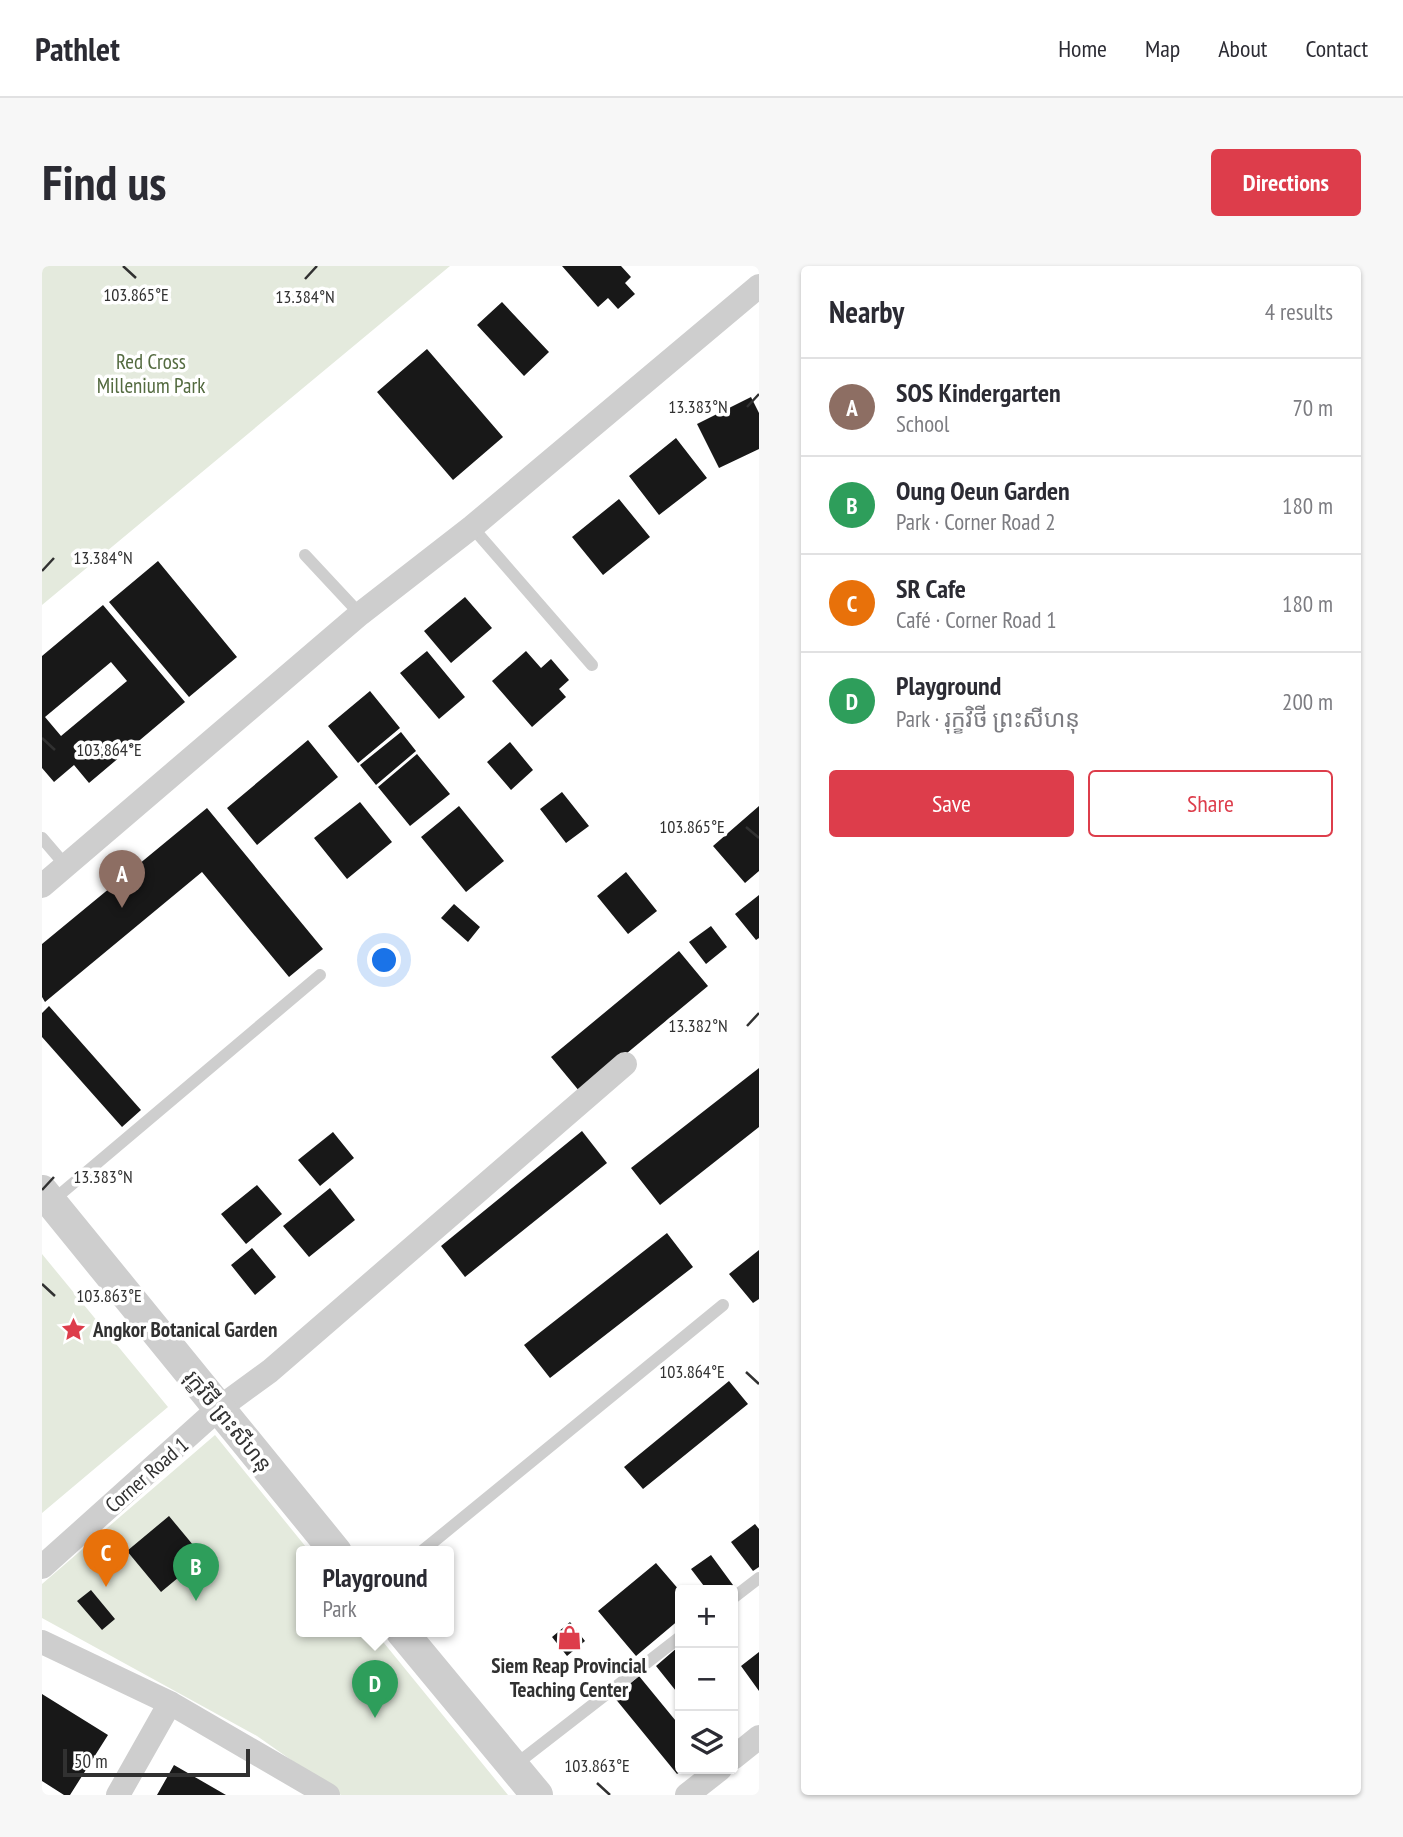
<!DOCTYPE html>
<meta charset="utf-8">
<style>
body{margin:0;font-family:"PT Sans Narrow","Noto Sans Khmer",sans-serif;background:#f7f7f7;color:#2b2b33}
.controls{position:absolute;right:21px;bottom:21px;display:grid;overflow:hidden;border-radius:7px;box-shadow:0 2px 5px #0004}
.controls button{width:63px;height:63px;display:grid;place-items:center;padding:0;border:0;border-bottom:2px solid #e1e1e2;background:#fff;color:#2b2b33;font:35px sans-serif}
.scale{position:absolute;left:21px;bottom:18px;width:187px;box-sizing:border-box;padding-left:7px;border:4px solid #313131;border-top:0;font-size:19px;line-height:24px;white-space:nowrap;color:#313131;-webkit-text-stroke:5px #fff;paint-order:stroke}
.you{position:absolute;left:343px;top:695px;width:24px;height:24px;margin:-18px;border:5px solid #fff;border-radius:50%;background:#1a73e8;box-shadow:0 0 0 10px #1a73e833}
.badge{display:grid;place-items:center;width:46px;height:46px;border-radius:50%;background:#dd3d4b;color:#fff;font-size:23px;font-weight:700}
.pin{position:absolute;translate:-50% -58px;filter:drop-shadow(0 2px 4px #0008)}
.pin::after{content:'';position:absolute;top:37px;width:24px;height:21px;background:inherit;clip-path:polygon(0 0,100% 0,50% 100%)}
.popup{position:absolute;left:254px;top:1280px;width:158px;height:91px;box-sizing:border-box;display:grid;place-content:center;border-radius:7px;background:#fff;filter:drop-shadow(0 2px 5px #0005);font-size:23px;white-space:nowrap;color:#7c7c81}
.popup b{font-size:26px;color:#2b2b33}
.popup::after{content:'';position:absolute;left:50%;top:100%;margin-left:-14px;border:14px solid transparent;border-top-color:#fff}
.list{margin:0;padding:0;list-style:none}
h2{display:flex;justify-content:space-between;align-items:center;height:91px;margin:0;padding:0 28px;font-size:30px}
h2 small{font-size:23px;font-weight:400;color:#7c7c81}
.list li{display:grid;grid-template-columns:46px 1fr auto;gap:21px;align-items:center;box-sizing:border-box;height:98px;padding:0 28px;border-top:2px solid #e1e1e2}
.list b{display:block;font-size:26px;white-space:nowrap}
.list p{margin:0;font-size:23px;white-space:nowrap;color:#7c7c81}
.list em{font-size:23px;font-style:normal;color:#7c7c81}
.actions{display:flex;gap:14px;padding:21px 28px}
.actions a{flex:1;padding:16px 0;border:2px solid #dd3d4b;border-radius:7px;text-align:center;font-size:24px;color:#dd3d4b}
.actions .main{background:#dd3d4b;color:#fff}
.icon{flex:none;width:38px;height:38px;fill:none;stroke:currentColor;stroke-width:2;stroke-linecap:round;stroke-linejoin:round}
.map{position:relative;flex:none;width:717px;height:1529px;overflow:hidden;border-radius:7px}
header{display:flex;align-items:center;gap:42px;box-sizing:border-box;height:98px;padding:0 35px;background:#fff;border-bottom:2px solid #e1e1e2}
header strong{font-size:33px}
nav{display:flex;gap:38px;margin-inline-start:auto;font-size:24px}
.intro{display:flex;align-items:center;justify-content:space-between;box-sizing:border-box;height:168px;padding:0 42px}
h1{margin:0;font-size:49px}
.button{padding:18px 32px;border-radius:7px;background:#dd3d4b;color:#fff;font-size:24px;font-weight:700}
main{display:flex;gap:42px;padding:0 42px}
aside{flex:1;background:#fff;border-radius:7px;box-shadow:0 2px 5px #0004}
.map>svg:first-child{display:block}
</style>
<header>
<strong>Pathlet</strong>
<nav><a>Home</a><a>Map</a><a>About</a><a>Contact</a></nav>
</header>
<div class="intro"><h1>Find us</h1><a class="button">Directions</a></div>
<main>
<div class="map">
<svg width="717" height="1529" viewBox="0 0 717 1529">
<rect width="100%" height="100%" fill="#fff"/>
<path fill="#e4eadd" d="M0 0H408L0 339Z
M0 988 126 1141 0 1247Z
M173 1169 268 1286H260V1366H333L466 1529H299L215 1470 0 1352V1318Z"/>
<path fill="#181818" fill-rule="evenodd" d="M520 0H579L589 11 583 17 593 28 576 43 566 32 556 41Z
M460 36 507 86 482 110 435 59Z
M385 83 461 171 411 214 335 126Z
M709 131 717 147V183L677 202 655 158Z
M634 172 665 212 617 249 587 210Z
M577 233 608 271 561 309 530 271Z
M116 295 195 391 147 431 67 336Z
M423 331 450 362 409 397 382 365Z
M61 339 143 436 47 517 32 499 12 516 0 502V390ZM69 396 85 415 19 470 3 451Z
M385 385 423 431 397 453 358 407Z
M484 385 499 402 509 393 527 414 517 423 524 431 490 461 450 415Z
M328 425 358 462 316 497 286 460Z
M359 466 374 485 334 519 318 499Z
M266 474 296 511 215 579 185 542Z
M468 476 491 504 469 524 445 496Z
M375 488 408 528 368 560 336 521Z
M520 526 547 560 524 577 498 543Z
M318 536 350 576 305 613 272 572Z
M417 540 462 595 424 626 379 571Z
M717 540V605L703 617 671 580Z
M165 542 281 683 247 711 160 606 3 736 0 731V678Z
M584 606 615 645 586 668 555 630Z
M717 629V672L714 674 693 648Z
M412 638 438 661 426 676 399 652Z
M669 660 685 681 664 698 647 676Z
M637 685 666 720 538 826 509 791Z
M7 740 99 844 80 861 0 771V747Z
M717 802V861L618 939 589 902Z
M540 865 565 897 423 1011 399 980Z
M291 866 312 892 278 920 256 894Z
M215 919 240 948 204 978 179 948Z
M288 922 313 954 267 991 241 960Z
M625 967 651 1001 508 1112 482 1079Z
M210 982 234 1011 213 1029 189 999Z
M717 984V1033L711 1037 687 1008Z
M687 1115 706 1138 601 1223 582 1201Z
M127 1250 161 1291 119 1326 85 1285Z
M713 1258 717 1263V1301L711 1305 689 1276Z
M669 1289 691 1319 684 1324H665L649 1303Z
M614 1297 638 1325V1353L594 1390 556 1345Z
M49 1324 73 1353 60 1364 35 1335Z
M528 1356 543 1375 525 1390 510 1371Z
M636 1381 638 1384V1430L614 1400Z
M717 1386V1425L699 1400Z
M597 1410 638 1460V1503H641L635 1508 572 1431Z
M0 1428 66 1469 28 1529H22L0 1515Z
M132 1499 184 1529H115Z"/>
<g fill="none" stroke-linecap="round" stroke-linejoin="round">
<path stroke="#cecece" stroke-width="12" d="M430 261 550 399
M263 289 318 348
M0 572 24 600
M9 936 278 709
M379 1286 681 1039
M691 1332 717 1312
M473 1499 638 1371"/>
<path stroke="#cecece" stroke-width="24" d="M0 620 318 348 430 261 717 20
M0 1301 176 1143 228 1105 583 798
M0 1376 128 1437 286 1529
M691 1492 717 1471
M76 1529 128 1437
M645 1529 678 1503"/>
<path stroke="#cecece" stroke-width="32" d="M0 925 294 1286
M360 1366 495 1529"/>
</g>
<path fill="none" stroke="#313131" stroke-width="2.5" d="M81 0 94 12M263 13 275 0M705 141 717 128M0 305 12 292M0 472 13 484M704 561 717 572M705 760 717 747M0 924 12 911M0 1018 13 1030M704 1106 717 1118M555 1517 568 1529"/>
<defs>
<symbol id="sight-bare" viewBox="-9 -9 18 18"><path d="M0-6L1.8-2.2L6-1.7L2.9 1.2L3.7 5.4L0 3.3L-3.7 5.4L-2.9 1.2L-6-1.7L-1.8-2.2Z" fill="#dd3d4b" stroke="#fff" stroke-width="2.5" paint-order="stroke"/></symbol>
<symbol id="shop-bare" viewBox="-9 -9 18 18"><path d="M-5-2.5h2.3a2.7 3.5 0 0 1 5.4 0H5L5.5 6h-11ZM-1.5-2.5h3a1.5 2.3 0 0 0-3 0Z" fill="#dd3d4b" stroke="#fff" stroke-width="2.5" paint-order="stroke"/></symbol>
</defs>
<g fill-rule="evenodd">
<use href="#sight-bare" x="14" y="1046" width="35" height="35"/>
<use href="#shop-bare" x="510" y="1354" width="35" height="35"/>
</g>
<g text-anchor="middle" stroke-width="7" stroke-linejoin="round" paint-order="stroke">
<g font-size="21" fill="#546b40" stroke="#fff">
<text x="109" y="103">Red Cross<tspan x="109" dy="24">Millenium Park</tspan></text>
</g>
<g font-size="21" font-weight="bold" fill="#313131" stroke="#fff" text-anchor="start">
<text x="51" y="1071">Angkor Botanical Garden</text>
<text x="527" y="1407" text-anchor="middle">Siem Reap Provincial<tspan x="527" dy="24">Teaching Center</tspan></text>
</g>
<g font-size="21" fill="#313131" stroke="#fff">
<text transform="translate(186 1155) rotate(51)" y="7">រុក្ខវិថី ព្រះសីហនុ</text>
<text transform="translate(105 1209) rotate(-41)" y="7">Corner Road 1</text>
</g>
</g>
<g font-size="18" text-anchor="middle" fill="#313131" stroke="#fff" stroke-width="7" stroke-linejoin="round" paint-order="stroke">
<text x="94" y="35">103.865°E</text>
<text x="263" y="37">13.384°N</text>
<text x="656" y="147">13.383°N</text>
<text x="61" y="298">13.384°N</text>
<text x="67" y="490">103.864°E</text>
<text x="650" y="567">103.865°E</text>
<text x="656" y="766">13.382°N</text>
<text x="61" y="917">13.383°N</text>
<text x="67" y="1036">103.863°E</text>
<text x="650" y="1112">103.864°E</text>
<text x="555" y="1506">103.863°E</text>
</g>
</svg>
<div class="controls">
<button>+</button>
<button>−</button>
<button><svg class="icon" aria-label="layers" viewBox="0 0 24 24"><path d="M12 4l9 5-9 5-9-5zM3 14l9 5 9-5"/></svg></button>
</div>
<div class="scale">50 m</div>
<div class="you"></div>
<div class="pin badge" style="left:80px;top:642px;background:#8d6e63">A</div>
<div class="pin badge" style="left:154px;top:1335px;background:#2e9e5b">B</div>
<div class="pin badge" style="left:64px;top:1321px;background:#e8710a">C</div>
<div class="pin badge" style="left:333px;top:1452px;background:#2e9e5b">D</div>
<div class="popup"><b>Playground</b>Park</div>
</div>
<aside>
<h2>Nearby<small>4 results</small></h2>
<ul class="list">
<li><span class="badge" style="background:#8d6e63">A</span><div><b>SOS Kindergarten</b><p>School</p></div><em>70 m</em></li>
<li><span class="badge" style="background:#2e9e5b">B</span><div><b>Oung Oeun Garden</b><p>Park · Corner Road 2</p></div><em>180 m</em></li>
<li><span class="badge" style="background:#e8710a">C</span><div><b>SR Cafe</b><p>Café · Corner Road 1</p></div><em>180 m</em></li>
<li><span class="badge" style="background:#2e9e5b">D</span><div><b>Playground</b><p>Park · រុក្ខវិថី ព្រះសីហនុ</p></div><em>200 m</em></li>
</ul>
<div class="actions"><a class="main">Save</a><a>Share</a></div>
</aside>
</main>
